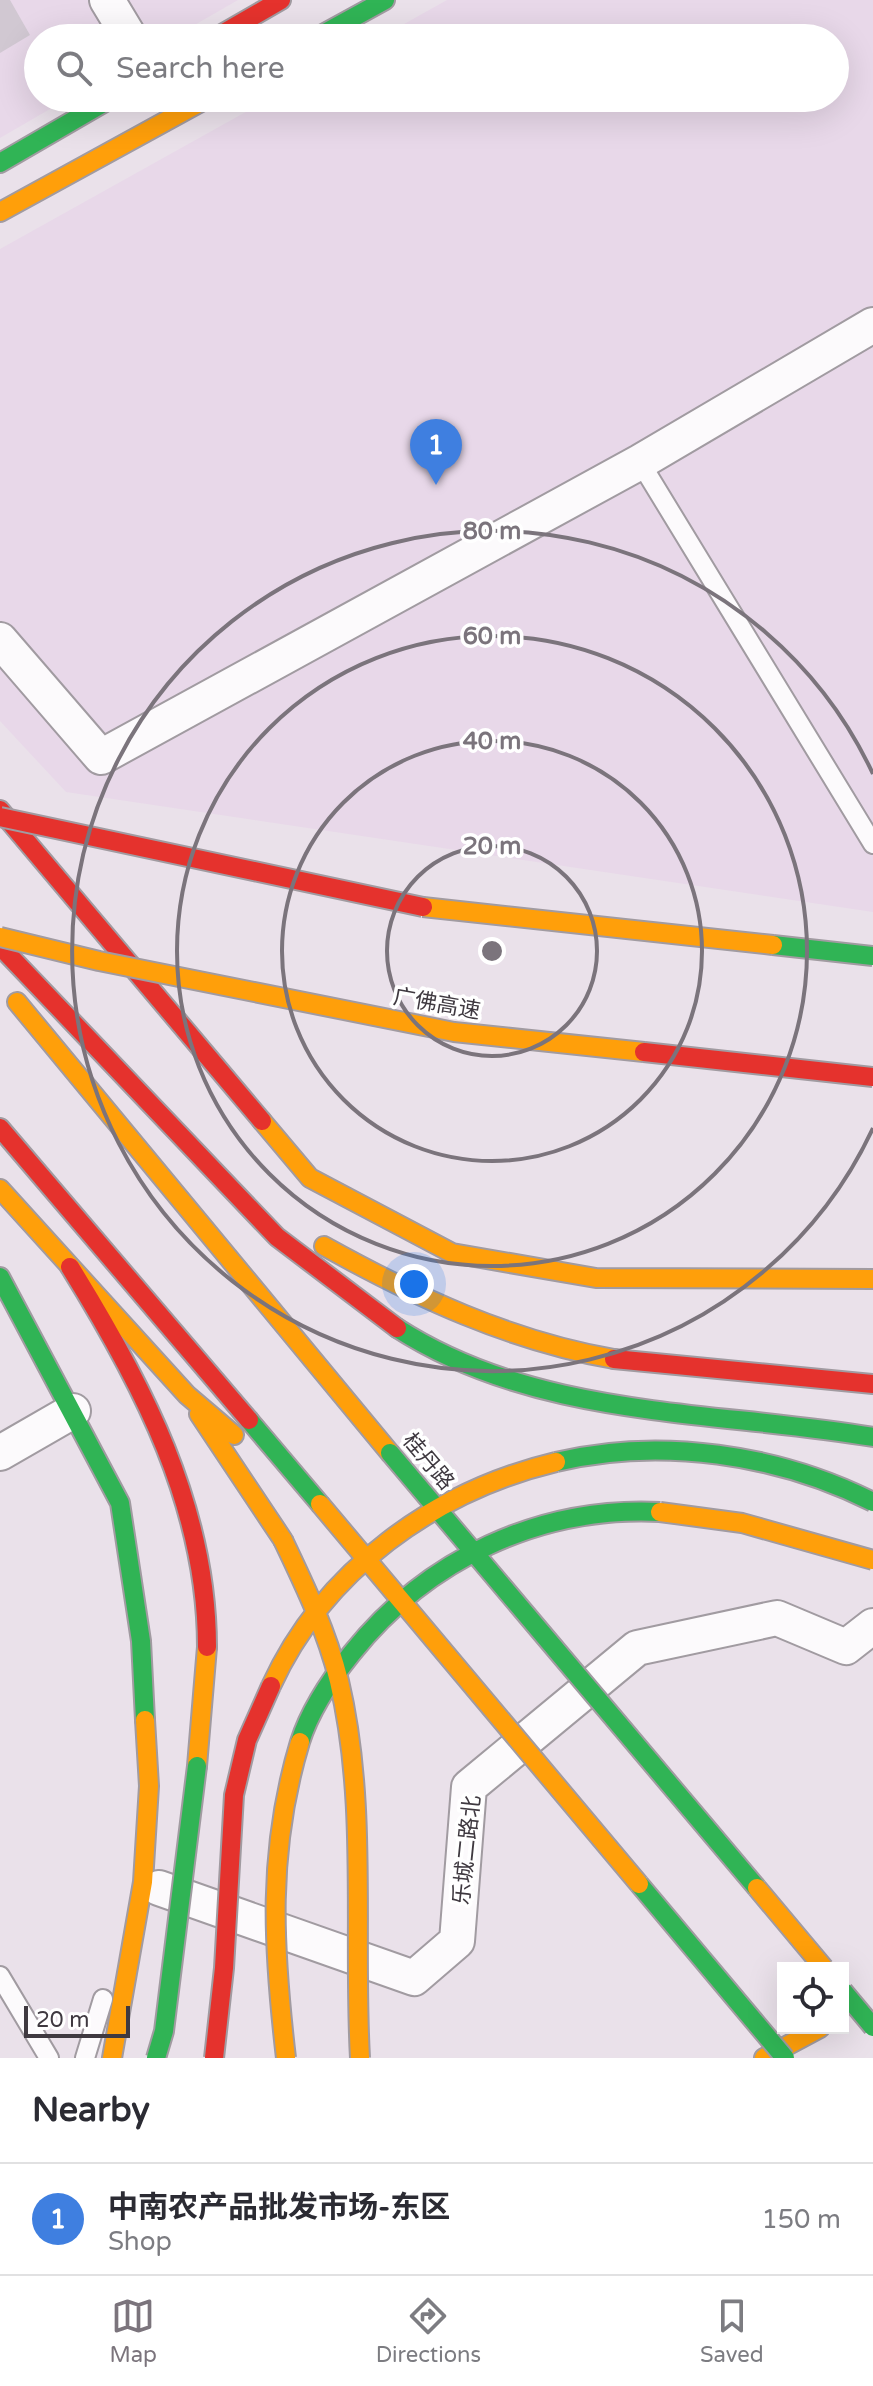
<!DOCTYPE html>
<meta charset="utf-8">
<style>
body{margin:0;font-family:"Varela Round","Noto Sans SC",sans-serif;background:#f2f2f3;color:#2b2b33}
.controls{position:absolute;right:24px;bottom:24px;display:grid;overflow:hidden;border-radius:0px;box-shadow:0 8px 32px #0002}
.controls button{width:72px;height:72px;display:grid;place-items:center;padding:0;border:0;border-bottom:2px solid #e1e1e2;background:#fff;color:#2b2b33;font:40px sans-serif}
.scale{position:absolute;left:24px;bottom:20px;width:106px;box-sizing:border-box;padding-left:8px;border:4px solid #3f3940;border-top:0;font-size:22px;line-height:28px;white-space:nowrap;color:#3f3940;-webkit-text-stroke:6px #fff;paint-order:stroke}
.you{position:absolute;left:414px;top:1284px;width:28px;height:28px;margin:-20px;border:6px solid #fff;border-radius:50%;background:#1a73e8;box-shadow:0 0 0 12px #1a73e833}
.badge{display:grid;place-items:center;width:52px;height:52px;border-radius:50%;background:#7b747c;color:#fff;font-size:26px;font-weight:700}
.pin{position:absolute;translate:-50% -66px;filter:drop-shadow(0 2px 4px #0008)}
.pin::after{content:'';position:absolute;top:42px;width:28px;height:24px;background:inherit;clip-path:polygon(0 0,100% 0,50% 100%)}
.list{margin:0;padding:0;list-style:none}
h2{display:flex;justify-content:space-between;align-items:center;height:104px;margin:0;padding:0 32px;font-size:34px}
h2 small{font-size:26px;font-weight:400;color:#7c7c81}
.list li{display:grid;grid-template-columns:52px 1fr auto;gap:24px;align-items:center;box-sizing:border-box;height:112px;padding:0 32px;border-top:2px solid #e1e1e2}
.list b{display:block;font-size:30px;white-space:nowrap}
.list p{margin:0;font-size:26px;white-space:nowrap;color:#7c7c81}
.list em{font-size:26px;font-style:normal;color:#7c7c81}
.icon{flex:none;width:44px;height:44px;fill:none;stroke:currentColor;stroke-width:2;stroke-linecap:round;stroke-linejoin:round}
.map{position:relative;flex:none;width:873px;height:2058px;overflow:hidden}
.search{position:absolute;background:#fff;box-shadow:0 8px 32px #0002;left:24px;right:24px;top:24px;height:88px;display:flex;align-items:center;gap:20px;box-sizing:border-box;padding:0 28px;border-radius:44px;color:#7c7c81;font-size:30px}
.sheet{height:216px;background:#fff}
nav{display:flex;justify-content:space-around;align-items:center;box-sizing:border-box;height:112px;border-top:2px solid #e1e1e2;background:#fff;font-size:22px;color:#7c7c81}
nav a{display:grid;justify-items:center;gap:4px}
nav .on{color:#7b747c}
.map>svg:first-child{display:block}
</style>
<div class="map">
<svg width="873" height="2058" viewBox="0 0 873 2058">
<rect width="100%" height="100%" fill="#eae1ea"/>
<path fill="#e8d8e9" d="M0 0H238L172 38H38V98H69L0 138Z
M447 0H873V912L66 792 0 721V249L271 98H835V38H379Z"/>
<path fill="#d1c8d2" d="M0 0H10L30 35 0 53Z"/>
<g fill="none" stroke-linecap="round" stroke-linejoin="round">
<defs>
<path id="lane" d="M640 462 873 844
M0 1976 49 2058
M85 2058 103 1999"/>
<path id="street" d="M107 0 130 38
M0 640 101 757 640 462 873 325
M0 1453 73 1411
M159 1888 414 1978 457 1941 469 1787 637 1648 777 1618 846 1647 873 1626"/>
<path id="fast" d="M316 38 385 0
M0 163 112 98
M0 1277 120 1503 141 1641 145 1720
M397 1328C538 1419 713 1410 873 1437
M249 1420 320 1504"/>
<path id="slow" d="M0 212 208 98
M17 1002 390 1453
M262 1121 310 1178 452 1253 596 1278 873 1279
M0 1189 187 1395 234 1435
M324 1246C416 1297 510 1341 614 1359
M199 1414 283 1540
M197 1766 207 1647
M112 2058 143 1882 149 1786 145 1720
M764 2058 820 2028"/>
<path id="jam" d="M215 38 281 0
M0 810 262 1121
M0 946 277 1237 397 1328
M0 1128 249 1420
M70 1267C142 1383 207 1507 207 1647
M614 1359 873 1384"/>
</defs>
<use href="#lane" stroke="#a19ba1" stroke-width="22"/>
<use href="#street" stroke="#a19ba1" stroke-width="38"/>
<use href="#fast" stroke="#a19ba1" stroke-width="22"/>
<use href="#slow" stroke="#a19ba1" stroke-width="22"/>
<use href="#jam" stroke="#a19ba1" stroke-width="22"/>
<use href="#lane" stroke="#fcfafc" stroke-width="18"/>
<use href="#street" stroke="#fcfafc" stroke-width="34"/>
<use href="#fast" stroke="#30b455" stroke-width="18"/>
<use href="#slow" stroke="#ff9f0a" stroke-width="18"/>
<use href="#jam" stroke="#e5322d" stroke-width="18"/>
<defs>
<path id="fast-bridge" d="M773 945 873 956
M390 1453 757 1888
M556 1462C660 1437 778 1454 873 1502
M300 1742C310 1710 331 1679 352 1653 427 1559 540 1506 660 1512
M639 1884 785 2058
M843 1991 873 2027
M156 2058 164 2031 197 1766"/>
<path id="slow-bridge" d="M423 907 773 945
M0 937 99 961 454 1032 644 1052
M320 1504 639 1884
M660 1512 742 1523 873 1560
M283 1540C305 1586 327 1632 339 1681 368 1803 353 1934 360 2058
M271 1686C324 1570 435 1491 556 1462
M757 1888 824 1968
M286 2058C273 1947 267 1851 300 1742"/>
<path id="jam-bridge" d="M0 817 423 907
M644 1052 873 1077
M214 2058 224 1968 234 1795 247 1740 271 1686"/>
</defs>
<use href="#fast-bridge" stroke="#a19ba1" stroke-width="22" stroke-linecap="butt"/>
<use href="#slow-bridge" stroke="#a19ba1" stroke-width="22" stroke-linecap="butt"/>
<use href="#jam-bridge" stroke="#a19ba1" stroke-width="22" stroke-linecap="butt"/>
<use href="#fast-bridge" stroke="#30b455" stroke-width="18"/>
<use href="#slow-bridge" stroke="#ff9f0a" stroke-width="18"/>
<use href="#jam-bridge" stroke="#e5322d" stroke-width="18"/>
</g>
<g fill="none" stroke="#7b747c" stroke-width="4">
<circle cx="492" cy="951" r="105"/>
<circle cx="492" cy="951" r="210"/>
<circle cx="492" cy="951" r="315"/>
<path d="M873 1128A420 420 0 1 1 873 774"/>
</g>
<g text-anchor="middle" stroke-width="7" stroke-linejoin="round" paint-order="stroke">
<g font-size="22" fill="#3f3940" stroke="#fff">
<text transform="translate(437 1003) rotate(10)" y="8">广佛高速</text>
<text transform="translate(429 1461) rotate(50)" y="8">桂丹路</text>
<text transform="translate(466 1850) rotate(-84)" y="8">乐城二路北</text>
</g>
</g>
<circle cx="492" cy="951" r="12" fill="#7b747c" stroke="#fff" stroke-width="4"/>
<g font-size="24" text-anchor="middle" font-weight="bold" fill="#7b747c" stroke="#fff" stroke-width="7" stroke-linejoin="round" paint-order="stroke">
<text x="492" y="539">80 m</text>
<text x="492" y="644">60 m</text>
<text x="492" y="749">40 m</text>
<text x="492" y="854">20 m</text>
</g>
</svg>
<div class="controls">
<button><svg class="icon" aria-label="locate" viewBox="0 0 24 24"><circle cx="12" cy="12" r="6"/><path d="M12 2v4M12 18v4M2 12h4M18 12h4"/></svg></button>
</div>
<div class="scale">20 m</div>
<div class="you"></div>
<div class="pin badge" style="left:436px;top:485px;background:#3f7fe0">1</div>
<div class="search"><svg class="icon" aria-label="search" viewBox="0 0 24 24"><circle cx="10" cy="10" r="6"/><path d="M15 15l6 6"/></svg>Search here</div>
</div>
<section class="sheet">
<h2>Nearby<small></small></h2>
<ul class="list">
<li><span class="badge" style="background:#3f7fe0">1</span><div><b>中南农产品批发市场-东区</b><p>Shop</p></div><em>150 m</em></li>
</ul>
</section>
<nav>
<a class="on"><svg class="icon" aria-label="map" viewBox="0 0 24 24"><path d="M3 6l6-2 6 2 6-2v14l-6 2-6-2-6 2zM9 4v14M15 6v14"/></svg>Map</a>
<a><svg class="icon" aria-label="directions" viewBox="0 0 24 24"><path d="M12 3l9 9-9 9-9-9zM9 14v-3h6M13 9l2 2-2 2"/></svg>Directions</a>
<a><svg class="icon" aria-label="saved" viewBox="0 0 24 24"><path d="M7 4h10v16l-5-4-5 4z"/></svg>Saved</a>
</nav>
